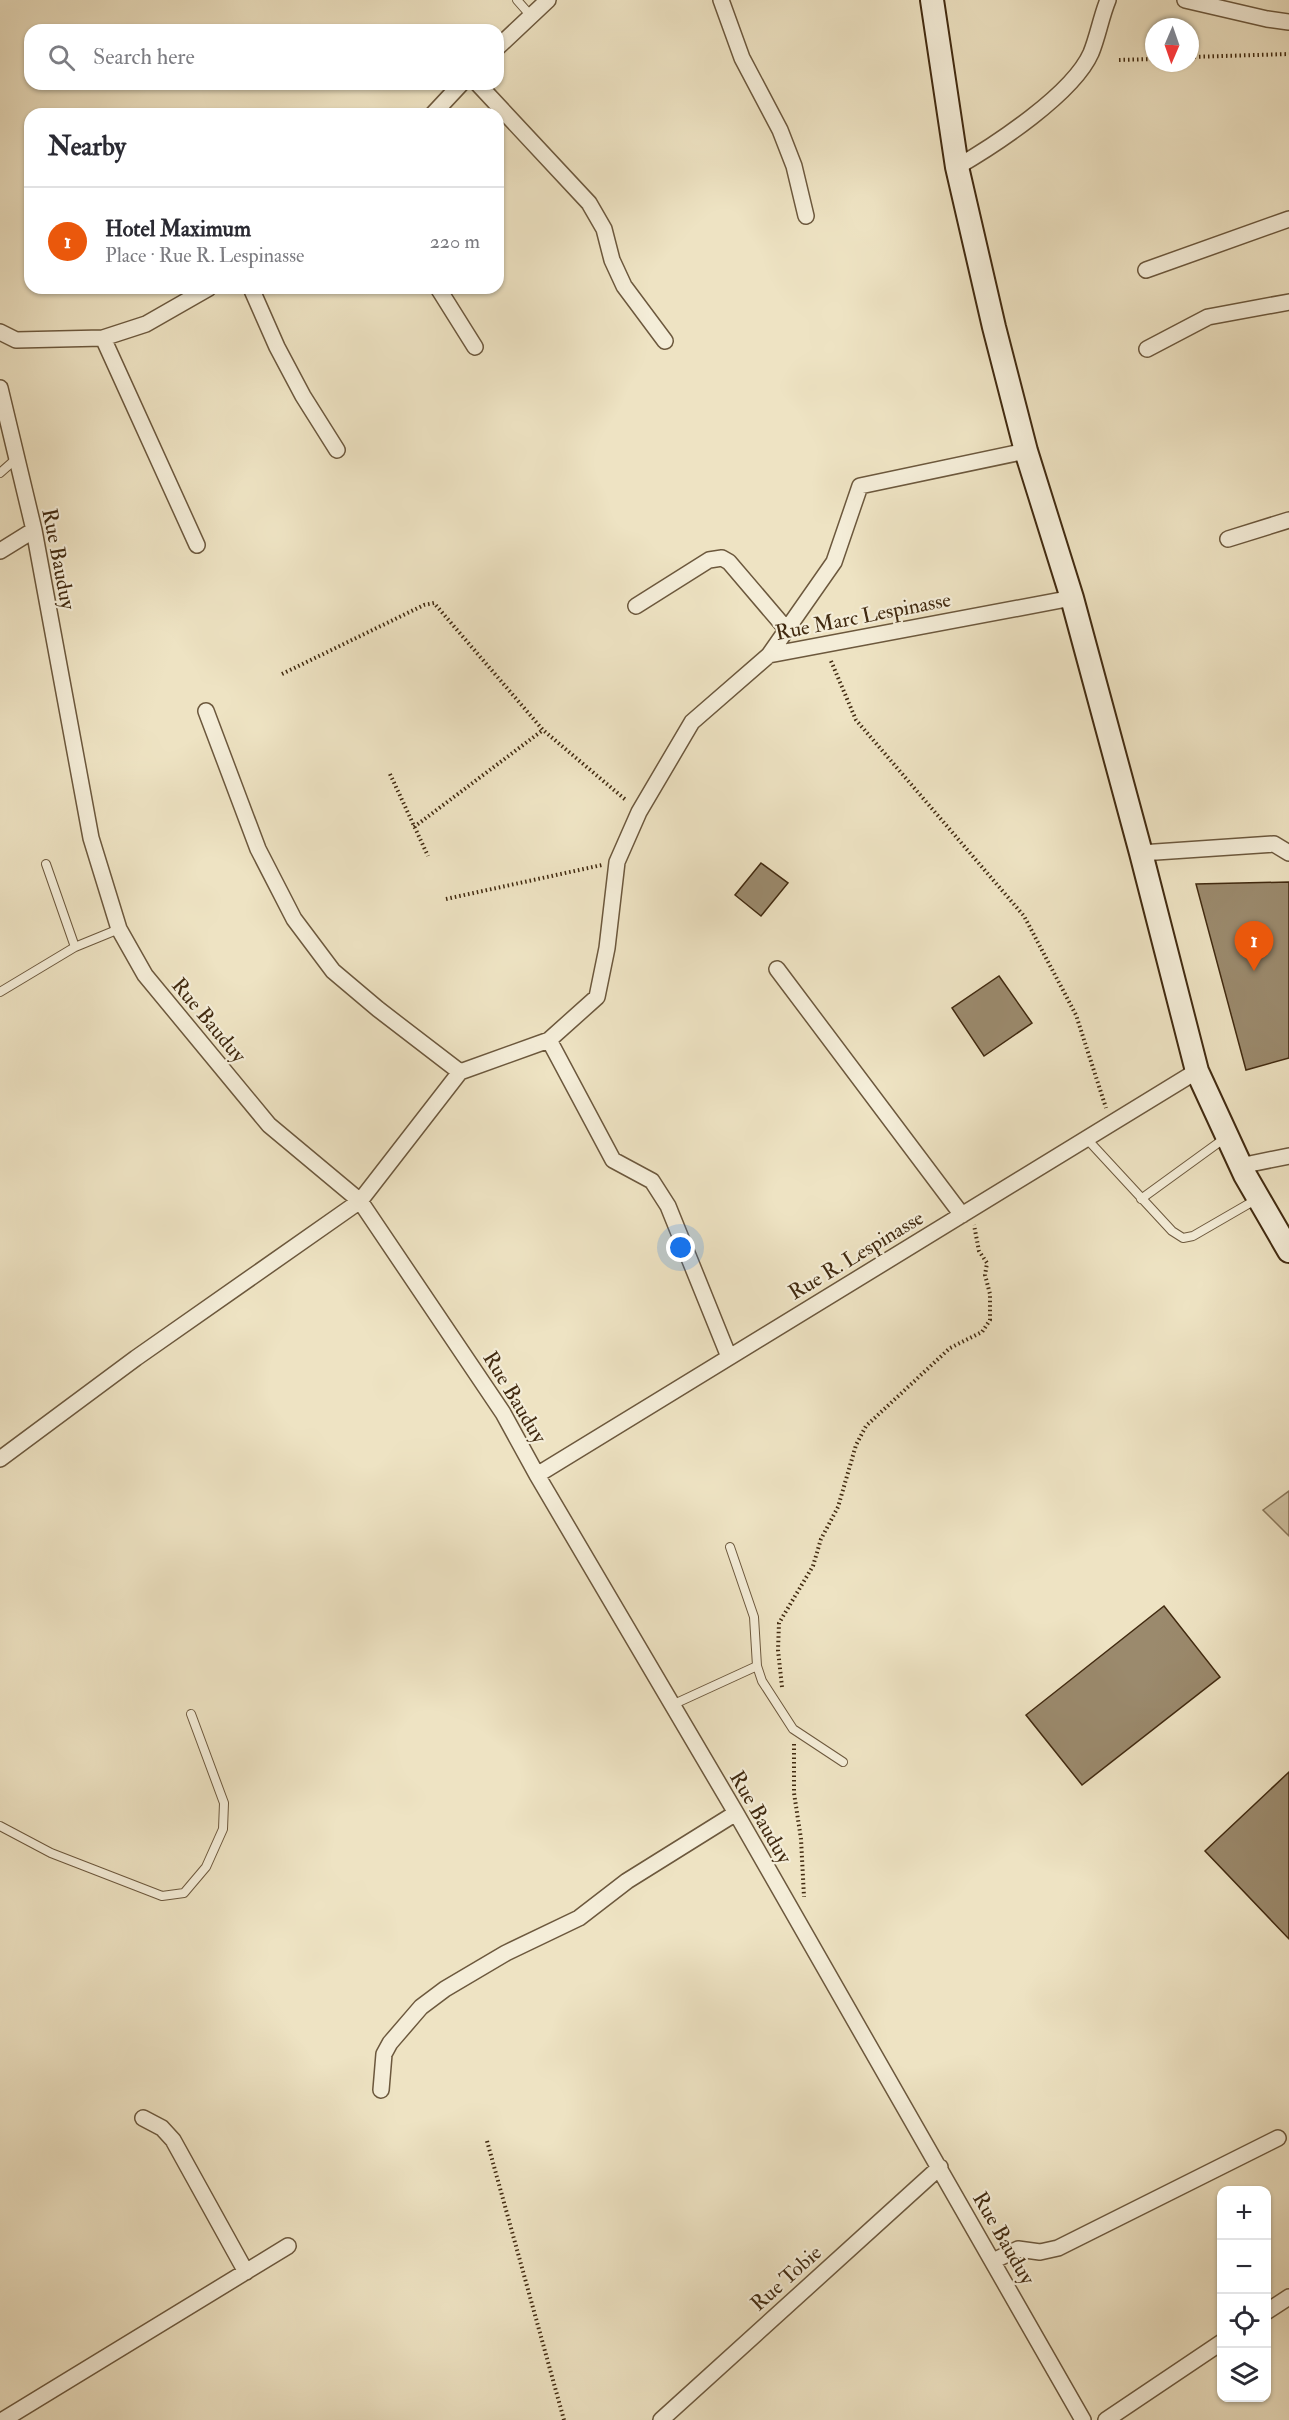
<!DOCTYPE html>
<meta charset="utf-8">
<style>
body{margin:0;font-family:"IM FELL Double Pica",serif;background:#f2f2f3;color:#2b2b33}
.controls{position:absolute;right:18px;bottom:18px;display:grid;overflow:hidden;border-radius:12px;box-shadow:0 2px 4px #0004}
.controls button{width:54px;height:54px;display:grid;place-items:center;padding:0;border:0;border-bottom:2px solid #e1e1e2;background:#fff;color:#2b2b33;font:30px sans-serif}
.compass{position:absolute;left:1145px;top:18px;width:54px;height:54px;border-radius:50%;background:#fff;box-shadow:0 2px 4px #0004;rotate:182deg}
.you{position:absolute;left:681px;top:1248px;width:21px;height:21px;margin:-15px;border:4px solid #fff;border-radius:50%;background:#1a73e8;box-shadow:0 0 0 9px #1a73e833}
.badge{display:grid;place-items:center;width:39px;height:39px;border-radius:50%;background:#ea580c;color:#fff;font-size:20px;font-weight:700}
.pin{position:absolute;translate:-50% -50px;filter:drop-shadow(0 2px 3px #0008)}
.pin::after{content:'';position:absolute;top:32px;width:21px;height:18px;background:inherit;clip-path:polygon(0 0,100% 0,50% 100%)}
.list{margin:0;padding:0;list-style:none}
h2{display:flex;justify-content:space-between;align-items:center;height:78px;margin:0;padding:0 24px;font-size:26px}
h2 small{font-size:20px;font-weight:400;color:#7c7c81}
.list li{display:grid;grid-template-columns:39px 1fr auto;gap:18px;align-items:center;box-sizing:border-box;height:108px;padding:0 24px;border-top:2px solid #e1e1e2}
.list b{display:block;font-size:22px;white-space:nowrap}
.list p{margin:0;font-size:20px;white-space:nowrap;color:#7c7c81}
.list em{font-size:20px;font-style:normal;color:#7c7c81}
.icon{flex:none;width:33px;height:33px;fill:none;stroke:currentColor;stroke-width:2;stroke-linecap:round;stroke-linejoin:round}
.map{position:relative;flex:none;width:1289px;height:2420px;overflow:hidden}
.search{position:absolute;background:#fff;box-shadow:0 2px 4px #0004;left:24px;top:24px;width:480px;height:66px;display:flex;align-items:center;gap:15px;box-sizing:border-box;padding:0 21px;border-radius:18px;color:#7c7c81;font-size:22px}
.panel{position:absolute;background:#fff;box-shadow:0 2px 4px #0004;left:24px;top:108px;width:480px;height:186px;border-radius:18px}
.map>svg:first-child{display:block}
</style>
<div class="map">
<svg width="1289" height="2420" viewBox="0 0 1289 2420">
<rect width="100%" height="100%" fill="#eee3c3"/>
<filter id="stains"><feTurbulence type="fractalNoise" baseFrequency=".00333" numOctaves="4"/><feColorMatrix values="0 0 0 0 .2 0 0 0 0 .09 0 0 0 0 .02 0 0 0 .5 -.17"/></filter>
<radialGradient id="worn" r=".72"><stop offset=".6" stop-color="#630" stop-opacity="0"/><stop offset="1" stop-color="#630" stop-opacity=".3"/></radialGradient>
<path fill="#d1c4a5" stroke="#89775a" stroke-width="1.5" d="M1289 1491V1536L1263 1510Z"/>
<path fill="#9b8a6d" stroke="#412a10" stroke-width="1.5" d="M761 863 788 883 761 916 735 895Z
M1289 882V1058L1246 1070 1196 884Z
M999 976 1032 1023 984 1056 952 1008Z
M1164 1606 1220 1677 1082 1785 1026 1715Z
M1289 1772V1939L1205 1851Z"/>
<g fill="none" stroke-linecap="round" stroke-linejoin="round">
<defs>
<path id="lane" d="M517 0 531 16
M0 473 17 458
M46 864 75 947
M0 992 75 947 119 929
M1086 1138 1172 1231 1183 1238 1193 1236 1257 1199
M1141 1199 1225 1138
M730 1547 754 1617 757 1666 762 1681 793 1729 843 1762
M672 1705 757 1666
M0 1826 51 1853 162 1896 184 1893 206 1867 223 1829 224 1803 191 1714"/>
<path id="street" d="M721 0 742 58 780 130 794 166 806 216
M1185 0 1267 19 1289 22
M498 47 548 0
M478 84 589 203 604 229 612 260 624 286 665 341
M433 114 461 84
M957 167C995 145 1073 94 1091 53 1098 36 1101 17 1108 0
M1146 270 1289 219
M251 288 277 347 303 396 337 450
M438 288 475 347
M0 332 16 340 103 338 146 324 209 288
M103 338 197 545
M1147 349 1208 317 1289 302
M0 388 34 530 91 838 119 929 145 975 269 1125 360 1201 503 1413 537 1475 736 1813 1083 2420
M1228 539 1289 520
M0 551 34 530
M636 606 709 560 722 558 729 562 787 630
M769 655 834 562 860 486 1026 451
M206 711 258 849 294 919 333 971 378 1009 460 1072
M1141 853 1274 844 1289 853
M777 969 962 1215
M549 1040 613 1160 652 1181 668 1206 729 1357
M1240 1166 1289 1156
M0 1459 136 1358 360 1201 460 1072 549 1040 597 997 607 948 617 862 639 812 692 722 769 655 1072 598
M537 1475 1197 1071
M381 2090 384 2054 390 2043 421 2007 445 1989 506 1953 579 1918 627 1881 736 1813
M143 2118 162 2128 173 2140 246 2272
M993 2261 1018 2249 1040 2252 1058 2248 1278 2138
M1266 2312 1289 2297
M3 2420 288 2246
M661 2420 940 2167
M1106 2420 1222 2342"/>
<path id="secondary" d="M932 0 957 167 994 327 1026 451 1072 598 1141 853 1197 1071 1245 1175 1289 1251"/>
</defs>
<use href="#lane" stroke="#6c583d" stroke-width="10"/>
<use href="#street" stroke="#6c583d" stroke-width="18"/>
<use href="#secondary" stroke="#412a10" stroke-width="26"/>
<path stroke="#412a10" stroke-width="4" stroke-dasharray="1.5 3" stroke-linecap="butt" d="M1190 57 1289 54
M1119 60 1154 59
M831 661 856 720 1024 916 1076 1015 1106 1108
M282 674 424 605 434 603 543 730 627 801
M390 774 428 856
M414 827 543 730
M446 899 602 865
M782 1687 778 1650 779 1623 813 1566 821 1539 838 1507 856 1445 866 1426 950 1348 982 1332 990 1320V1294L985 1275 987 1263 979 1251 974 1225
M794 1744V1793L801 1839 804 1897
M487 2141 564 2420"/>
<use href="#lane" stroke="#f4edd8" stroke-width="8"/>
<use href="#street" stroke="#f4edd8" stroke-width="15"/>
<use href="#secondary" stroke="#f4edd8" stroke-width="22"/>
</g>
<g text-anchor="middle" stroke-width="4.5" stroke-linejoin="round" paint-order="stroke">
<g font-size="21" fill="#412a10" stroke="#f4edd8">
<text transform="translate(59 559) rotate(79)" y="7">Rue Bauduy</text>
<text transform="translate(863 616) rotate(-11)" y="7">Rue Marc Lespinasse</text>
<text transform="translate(209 1020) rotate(50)" y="7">Rue Bauduy</text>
<text transform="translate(856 1255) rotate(-31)" y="7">Rue R. Lespinasse</text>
<text transform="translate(515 1397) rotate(59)" y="7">Rue Bauduy</text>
<text transform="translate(761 1817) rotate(60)" y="7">Rue Bauduy</text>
<text transform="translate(1004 2238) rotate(60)" y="7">Rue Bauduy</text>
<text transform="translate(786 2278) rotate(-42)" y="7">Rue Tobie</text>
</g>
</g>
<rect width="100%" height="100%" filter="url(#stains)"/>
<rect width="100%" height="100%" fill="url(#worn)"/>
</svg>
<div class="controls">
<button>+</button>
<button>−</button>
<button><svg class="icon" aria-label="locate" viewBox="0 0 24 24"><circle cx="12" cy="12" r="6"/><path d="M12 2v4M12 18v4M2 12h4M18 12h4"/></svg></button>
<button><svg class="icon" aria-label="layers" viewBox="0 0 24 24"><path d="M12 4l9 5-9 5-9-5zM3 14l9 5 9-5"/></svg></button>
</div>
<svg class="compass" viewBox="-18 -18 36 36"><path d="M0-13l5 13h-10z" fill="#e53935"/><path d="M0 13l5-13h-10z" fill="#7c7c81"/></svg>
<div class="you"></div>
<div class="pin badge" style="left:1254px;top:971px">1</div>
<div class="search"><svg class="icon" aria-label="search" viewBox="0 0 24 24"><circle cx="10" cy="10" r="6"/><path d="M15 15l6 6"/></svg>Search here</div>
<section class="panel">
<h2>Nearby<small></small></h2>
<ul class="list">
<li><span class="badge">1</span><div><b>Hotel Maximum</b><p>Place · Rue R. Lespinasse</p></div><em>220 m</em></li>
</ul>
</section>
</div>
